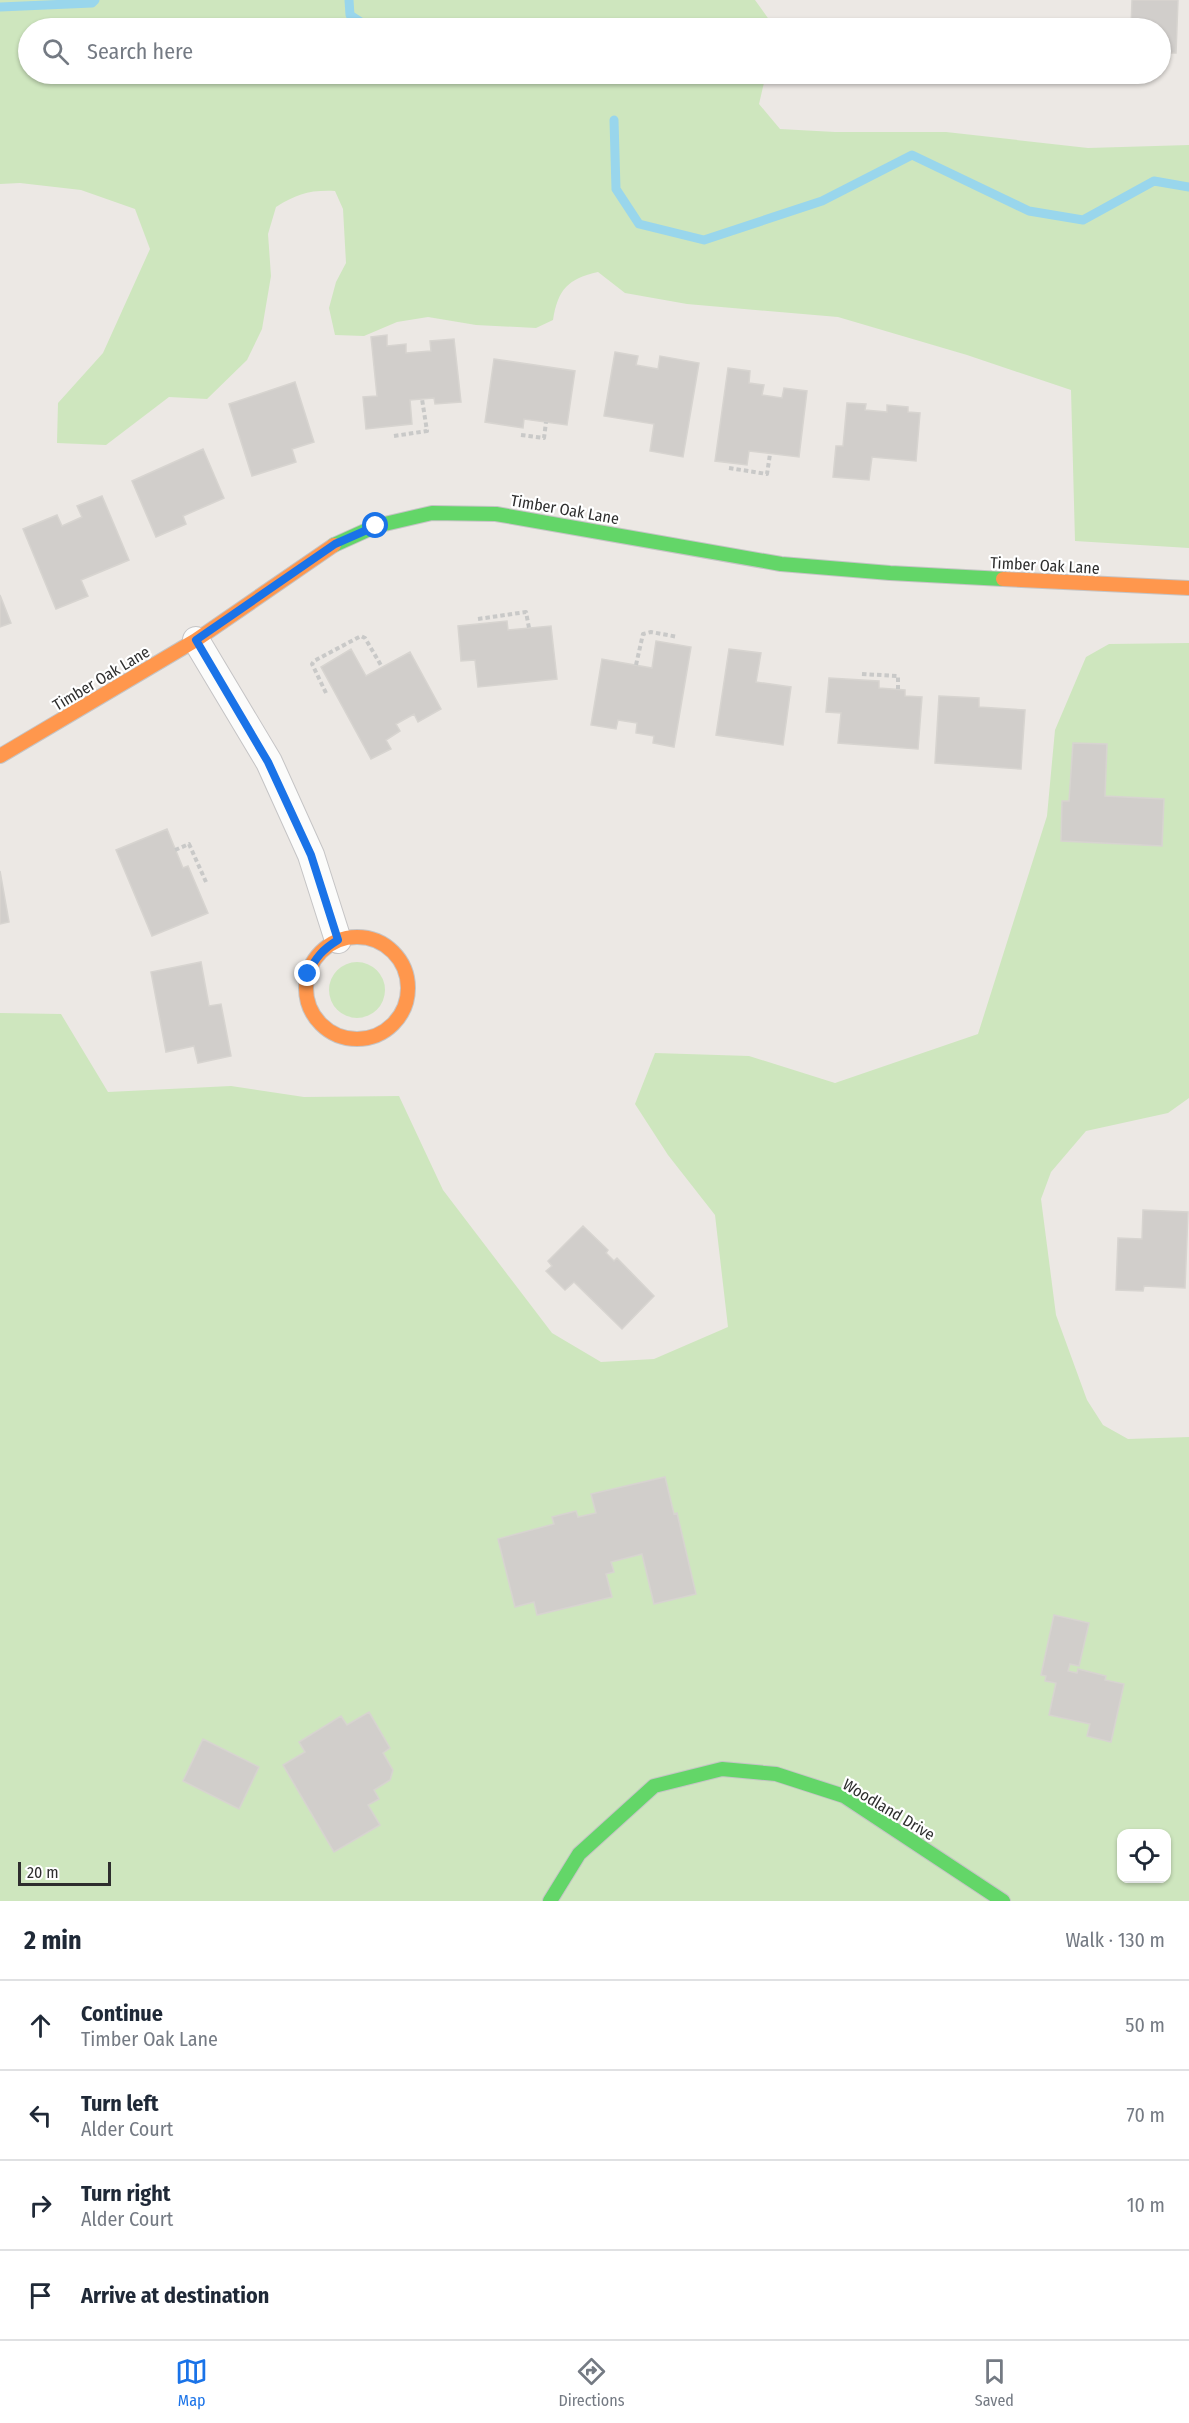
<!DOCTYPE html>
<meta charset="utf-8">
<style>
body{margin:0;font-family:"Fira Sans Condensed",sans-serif;background:#f2f2f3;color:#1f2937}
.controls{position:absolute;right:18px;bottom:18px;display:grid;overflow:hidden;border-radius:12px;box-shadow:0 2px 4px #0004}
.controls button{width:54px;height:54px;display:grid;place-items:center;padding:0;border:0;border-bottom:2px solid #e0e1e3;background:#fff;color:#1f2937;font:30px sans-serif}
.scale{position:absolute;left:18px;bottom:15px;width:93px;box-sizing:border-box;padding-left:6px;border:3px solid #2e2e2e;border-top:0;font-size:16px;line-height:21px;white-space:nowrap;color:#2e2e2e;-webkit-text-stroke:4px #fff;paint-order:stroke}
.stop{position:absolute;width:18px;height:18px;margin:-14px;border:4px solid #1a73e8;border-radius:50%;background:#fff}
.stop.end{background:#1a73e8;border-color:#fff;box-shadow:0 2px 6px #0008}
.list{margin:0;padding:0;list-style:none}
h2{display:flex;justify-content:space-between;align-items:center;height:78px;margin:0;padding:0 24px;font-size:26px}
h2 small{font-size:20px;font-weight:400;color:#747a83}
.list li{display:grid;grid-template-columns:39px 1fr auto;gap:18px;align-items:center;box-sizing:border-box;height:90px;padding:0 24px;border-top:2px solid #e0e1e3}
.list b{display:block;font-size:22px;white-space:nowrap}
.list p{margin:0;font-size:20px;white-space:nowrap;color:#747a83}
.list em{font-size:20px;font-style:normal;color:#747a83}
.icon{flex:none;width:33px;height:33px;fill:none;stroke:currentColor;stroke-width:2;stroke-linecap:round;stroke-linejoin:round}
.map{position:relative;flex:none;width:1189px;height:1901px;overflow:hidden}
.search{position:absolute;background:#fff;box-shadow:0 2px 4px #0004;left:18px;right:18px;top:18px;height:66px;display:flex;align-items:center;gap:15px;box-sizing:border-box;padding:0 21px;border-radius:33px;color:#747a83;font-size:22px}
.sheet{height:438px;background:#fff}
nav{display:flex;justify-content:space-around;align-items:center;box-sizing:border-box;height:84px;border-top:2px solid #e0e1e3;background:#fff;font-size:16px;color:#747a83}
nav a{display:grid;justify-items:center;gap:3px}
nav .on{color:#1a73e8}
.map>svg:first-child{display:block}
</style>
<div class="map">
<svg width="1189" height="1901" viewBox="0 0 1189 1901">
<rect width="100%" height="100%" fill="#ece8e4"/>
<path fill="#cee6be" fill-rule="evenodd" d="M0 0H755L775 28H28V74H766L759 104 780 129 835 132H946L1088 148 1189 145V548L1075 541 1071 390 967 355 838 317 687 304 625 293 598 272C568 279 558 289 553 320L536 328 476 325 428 317 397 322 364 336 335 335 329 308 336 282 346 263 343 209 335 191C309 190 297 194 276 207L268 234 271 276 262 329 247 360 207 399 169 397 106 445 57 443 58 403 103 353 150 249 135 209 81 190 20 183 0 184Z
M1189 643V1098L1168 1113 1086 1131 1051 1172 1041 1199 1056 1315 1087 1400 1103 1425 1128 1439 1189 1437V1901H0V1013L61 1014 108 1092 231 1086 304 1097 399 1096 443 1190 552 1333 601 1362 654 1359 728 1327 715 1215 668 1155 635 1104 655 1053 749 1056 835 1083 978 1034 1047 816 1055 730 1086 657 1109 644ZM1122 1834H1166V1878H1122Z
M329 990a28 28 0 1 1 56 0a28 28 0 1 1-56 0Z"/>
<g fill="none" stroke-linecap="round" stroke-linejoin="round">
<path stroke="#99d6ec" stroke-width="9" d="M349 0 350 15 370 28
M0 7 92 3 95 0
M614 120 616 189 639 224 704 240 822 201 912 155 1029 211 1083 220 1154 181 1189 187"/>
</g>
<path fill="#d1cecb" stroke="#d7d4d0" stroke-width="1.5" d="M1132 0H1178L1176 53H1160V28H1131Z
M387 335V346L406 344V353L431 351 430 341 454 339 461 402 435 404 434 398 410 400 412 424 366 429 363 397 377 396 371 337Z
M615 352 638 356 636 365 658 369 660 356 699 363 683 457 650 451 654 424 604 416Z
M494 359 575 371 567 425 524 419 523 428 485 422Z
M728 368 750 371 749 383 764 385 762 395 782 398 784 388 807 391 799 457 749 451 747 465 715 461Z
M295 382 314 442 292 449 296 462 252 476 229 404Z
M847 403 866 404 865 410 887 412V405L908 407V412L920 413 916 461 872 457 869 480 833 477 836 446H843Z
M203 449 224 498 183 516 186 524 156 537 132 481Z
M102 496 129 560 81 580 88 596 56 609 23 529 57 515 62 526 82 517 77 506Z
M0 595 11 623 0 627Z
M507 621 508 630 551 626 557 679 478 687 475 660 461 661 458 626Z
M656 641 691 647 674 747 653 743 654 736 636 733 637 723 618 720 616 729 591 725 602 659 652 668Z
M351 649 366 676 410 652 441 709 418 722 414 714 396 724 400 731 386 740 391 749 371 759 321 667Z
M729 649 761 653 756 682 791 687 783 745 716 735Z
M829 678 879 681V688L905 690V696L922 697 918 749 838 743 841 713 826 712Z
M939 696 979 698V707L1025 710 1021 769 935 763Z
M1073 743 1107 744 1105 796 1164 799 1162 846 1061 841 1062 801H1069Z
M167 829 183 868 188 866 208 913 152 936 116 850Z
M0 871 9 922 0 924Z
M201 962 209 1006 221 1004 231 1056 198 1063 194 1046 166 1052 151 972Z
M1143 1210 1188 1212 1185 1288 1144 1286 1143 1291 1116 1290 1118 1238 1142 1239Z
M583 1226 608 1250 606 1253 614 1261 617 1258 654 1296 622 1329 574 1282 565 1290 546 1271 552 1266 548 1261Z
M665 1477 674 1514 677 1513 696 1594 654 1604 642 1554 611 1562 614 1572 606 1574 612 1597 537 1615 534 1602 515 1607 498 1539 554 1524 552 1517 576 1511 578 1517 596 1513 591 1494Z
M1054 1615 1089 1623 1079 1666 1070 1664 1068 1671 1077 1673 1078 1669 1106 1676 1105 1680 1124 1684 1111 1742 1087 1736 1090 1724 1049 1715 1056 1683 1045 1681 1046 1676 1041 1675Z
M369 1712 390 1748 383 1753 393 1770 390 1780 374 1790 379 1799 368 1805 380 1825 334 1852 283 1765 305 1752 299 1742 341 1716 347 1725Z
M203 1739 259 1767 239 1809 183 1781Z"/>
<g fill="none" stroke-linecap="round" stroke-linejoin="round">
<defs>
<path id="street" d="M196 640 269 762 311 855 338 940"/>
<path id="fast" d="M334 545 376 526 432 513 496 514 781 564 890 573 1003 579
M550 1901 579 1854 654 1786 722 1769 776 1774 844 1796 1003 1901"/>
<path id="slow" d="M1003 579 1189 588
M0 756 196 640 334 545
M306 988a51 51 0 1 1 102 0a51 51 0 1 1-102 0Z"/>
</defs>
<use href="#street" stroke="#c5c4c5" stroke-width="28"/>
<use href="#fast" stroke="#c5c4c5" stroke-width="16"/>
<use href="#slow" stroke="#c5c4c5" stroke-width="16"/>
<path stroke="#c9c9c8" stroke-width="4" stroke-dasharray="4.5 3" stroke-linecap="butt" d="M521 435 544 438 546 422
M394 436 427 431 422 399
M729 468 767 474 770 454
M478 619 526 612 529 628
M636 665 643 634 651 632 678 637
M862 674 898 676V689
M326 693 312 664 314 661 361 636 365 638 382 667
M175 850 189 844 206 882"/>
<use href="#street" stroke="#fcfcfb" stroke-width="26"/>
<use href="#fast" stroke="#63d668" stroke-width="14"/>
<use href="#slow" stroke="#ff974d" stroke-width="14"/>
</g>
<g fill="none" stroke-linecap="round" stroke-linejoin="round">
<path stroke="#1a73e8" stroke-width="8" d="M308 974C315 958 323 949 338 940L311 855 268 762 196 640 335 544 376 526"/>
</g>
<g text-anchor="middle" stroke-width="4.5" stroke-linejoin="round" paint-order="stroke">
<g font-size="16" fill="#2e2e2e" stroke="#fff">
<text transform="translate(565 509) rotate(10)" y="6">Timber Oak Lane</text>
<text transform="translate(1045 565) rotate(3)" y="6">Timber Oak Lane</text>
<text transform="translate(101 678) rotate(-31)" y="6">Timber Oak Lane</text>
<text transform="translate(889 1809) rotate(31)" y="6">Woodland Drive</text>
</g>
</g>
</svg>
<div class="controls">
<button><svg class="icon" aria-label="locate" viewBox="0 0 24 24"><circle cx="12" cy="12" r="6"/><path d="M12 2v4M12 18v4M2 12h4M18 12h4"/></svg></button>
</div>
<div class="scale">20 m</div>
<div class="stop" style="left:376px;top:526px"></div>
<div class="stop end" style="left:308px;top:974px"></div>
<div class="search"><svg class="icon" aria-label="search" viewBox="0 0 24 24"><circle cx="10" cy="10" r="6"/><path d="M15 15l6 6"/></svg>Search here</div>
</div>
<section class="sheet">
<h2>2 min<small>Walk · 130 m</small></h2>
<ul class="list">
<li><svg class="icon" aria-label="ahead" viewBox="0 0 24 24"><path d="M12 20V5M6 11l6-6 6 6"/></svg><div><b>Continue</b><p>Timber Oak Lane</p></div><em>50 m</em></li>
<li><svg class="icon" aria-label="left" viewBox="0 0 24 24"><path d="M17 20v-9H6M10 6l-5 5 5 5"/></svg><div><b>Turn left</b><p>Alder Court</p></div><em>70 m</em></li>
<li><svg class="icon" aria-label="right" viewBox="0 0 24 24"><path d="M7 20v-9h11M14 6l5 5-5 5"/></svg><div><b>Turn right</b><p>Alder Court</p></div><em>10 m</em></li>
<li><svg class="icon" aria-label="arrive" viewBox="0 0 24 24"><path d="M6 21V4h12l-3 4 3 4H6"/></svg><div><b>Arrive at destination</b></div></li>
</ul>
</section>
<nav>
<a class="on"><svg class="icon" aria-label="map" viewBox="0 0 24 24"><path d="M3 6l6-2 6 2 6-2v14l-6 2-6-2-6 2zM9 4v14M15 6v14"/></svg>Map</a>
<a><svg class="icon" aria-label="directions" viewBox="0 0 24 24"><path d="M12 3l9 9-9 9-9-9zM9 14v-3h6M13 9l2 2-2 2"/></svg>Directions</a>
<a><svg class="icon" aria-label="saved" viewBox="0 0 24 24"><path d="M7 4h10v16l-5-4-5 4z"/></svg>Saved</a>
</nav>
